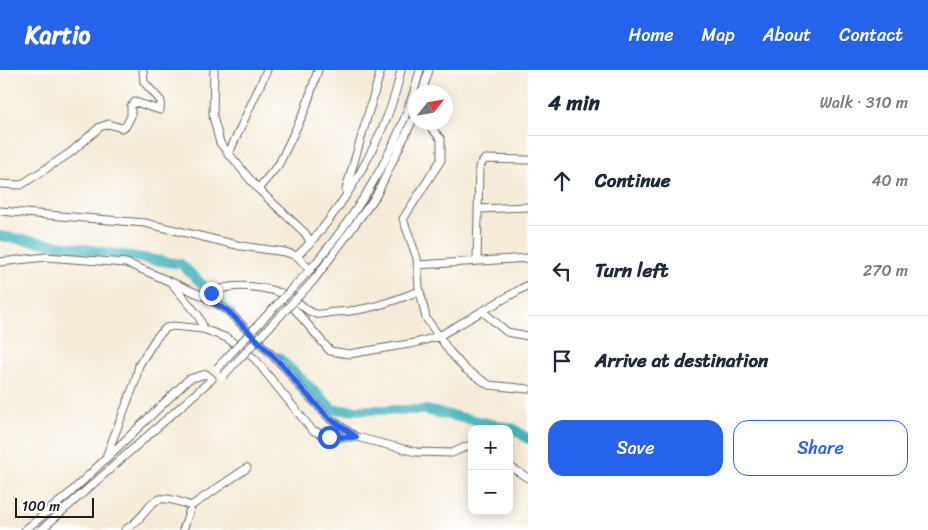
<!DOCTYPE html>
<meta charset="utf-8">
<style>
body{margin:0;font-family:Sriracha,sans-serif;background:#f2f2f3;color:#1f2937}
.controls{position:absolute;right:15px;bottom:15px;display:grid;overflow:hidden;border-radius:10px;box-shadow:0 2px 12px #0003}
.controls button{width:45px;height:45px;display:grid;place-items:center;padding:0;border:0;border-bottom:1px solid #e0e1e3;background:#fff;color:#1f2937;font:25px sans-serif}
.compass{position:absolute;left:408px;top:15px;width:45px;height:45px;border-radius:50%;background:#fff;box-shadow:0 2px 12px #0003;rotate:59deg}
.scale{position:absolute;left:15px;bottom:12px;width:79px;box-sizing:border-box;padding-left:5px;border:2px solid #1c1c1c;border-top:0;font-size:14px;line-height:18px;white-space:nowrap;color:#1c1c1c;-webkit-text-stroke:4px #fff;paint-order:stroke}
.stop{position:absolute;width:15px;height:15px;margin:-11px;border:4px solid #2563eb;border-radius:50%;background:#fff}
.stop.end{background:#2563eb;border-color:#fff;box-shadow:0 1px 5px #0008}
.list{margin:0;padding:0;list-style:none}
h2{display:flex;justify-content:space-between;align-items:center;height:65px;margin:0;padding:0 20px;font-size:21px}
h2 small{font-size:16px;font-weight:400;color:#747a83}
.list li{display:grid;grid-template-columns:32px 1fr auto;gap:15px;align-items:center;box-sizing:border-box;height:90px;padding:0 20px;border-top:1px solid #e0e1e3}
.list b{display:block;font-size:19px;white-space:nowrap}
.list em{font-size:16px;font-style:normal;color:#747a83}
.actions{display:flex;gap:10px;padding:15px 20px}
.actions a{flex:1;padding:11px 0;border:1px solid #2563eb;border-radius:15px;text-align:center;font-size:18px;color:#2563eb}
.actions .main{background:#2563eb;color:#fff}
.icon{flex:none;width:28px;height:28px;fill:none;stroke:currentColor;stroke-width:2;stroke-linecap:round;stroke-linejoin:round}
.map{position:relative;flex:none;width:528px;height:460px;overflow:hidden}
header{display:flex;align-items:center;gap:30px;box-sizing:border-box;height:70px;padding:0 25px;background:#2563eb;color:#fff}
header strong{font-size:24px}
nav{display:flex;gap:28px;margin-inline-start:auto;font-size:18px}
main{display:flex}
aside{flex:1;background:#fff}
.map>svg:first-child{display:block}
</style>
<header>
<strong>Kartio</strong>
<nav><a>Home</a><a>Map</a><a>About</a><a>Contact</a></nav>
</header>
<main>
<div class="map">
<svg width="528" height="460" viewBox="0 0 528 460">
<rect width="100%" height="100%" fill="#fff"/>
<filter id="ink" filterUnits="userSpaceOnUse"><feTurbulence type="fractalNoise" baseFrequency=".02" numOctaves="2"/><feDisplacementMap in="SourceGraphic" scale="10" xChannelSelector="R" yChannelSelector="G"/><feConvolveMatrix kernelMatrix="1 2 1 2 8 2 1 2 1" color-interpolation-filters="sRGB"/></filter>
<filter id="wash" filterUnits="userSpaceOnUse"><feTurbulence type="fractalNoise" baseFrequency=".0096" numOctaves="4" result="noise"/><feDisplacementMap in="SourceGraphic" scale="20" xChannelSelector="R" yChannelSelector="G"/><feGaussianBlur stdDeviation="1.12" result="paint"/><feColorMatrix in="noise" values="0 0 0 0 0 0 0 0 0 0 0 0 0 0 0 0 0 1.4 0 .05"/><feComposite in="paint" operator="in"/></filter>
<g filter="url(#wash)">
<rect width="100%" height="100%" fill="#f5ebd8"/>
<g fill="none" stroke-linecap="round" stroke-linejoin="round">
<path stroke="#45b5bd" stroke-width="10" d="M0 166 181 194 231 242
M278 287 334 340H426L514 359 528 369"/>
</g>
</g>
<g filter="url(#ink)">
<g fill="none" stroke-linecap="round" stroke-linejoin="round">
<defs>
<path id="minor" d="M214 0 213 46 220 73 258 119 305 163 311 173
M422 22 429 0
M426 52 441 69V90L403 149 417 188 419 217 426 248 450 282 465 299 489 315 528 319
M228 85 267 0
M0 114 21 115 70 83 100 57 109 54 121 58 126 56 131 46V36L135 32 160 40 161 31 144 12 143 0
M258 119 279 94 305 40 318 0
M346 119 381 0
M478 139 528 137
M0 141 145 153 241 176 285 182 297 186 310 200
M297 186C342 143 389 62 401 0
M477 191 479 97 485 89 528 90
M0 192 46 187 126 193 141 199 210 229 228 241 285 298 300 317 329 348 356 367 416 382 452 383 472 374
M417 195 528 188
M308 202C359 143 401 76 420 0
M314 210 376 126 416 43
M174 216 198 245 204 259
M281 223 330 281 349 284 415 273 439 266 528 215
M207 228C224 208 273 217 294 229 300 233 308 243 316 244 322 245 329 242 335 242 367 241 390 232 420 221
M482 241 507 262 528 266
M106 387 135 312 139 295 156 268 166 258 173 256 203 259 227 268 255 289 312 360 329 367H356
M509 396 528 408
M25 460 69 424 189 309 206 304 212 309 41 460
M125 460C159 439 143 417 191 436
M183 460 191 436 247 398"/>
</defs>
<use href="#minor" stroke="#68645e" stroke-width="9"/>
<use href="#minor" stroke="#fff" stroke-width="7"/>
<defs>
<path id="minor-bridge" d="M217 298 306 204
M223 306 314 210"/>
</defs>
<use href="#minor-bridge" stroke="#68645e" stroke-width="9" stroke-linecap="butt"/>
<use href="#minor-bridge" stroke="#fff" stroke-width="7"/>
</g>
</g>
<g fill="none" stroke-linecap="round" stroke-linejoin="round" filter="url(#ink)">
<path stroke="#2563eb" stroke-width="6" d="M211 223 206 228 228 241 285 298 300 317 329 348 356 367H329"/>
</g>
</svg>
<div class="controls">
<button>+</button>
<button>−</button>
</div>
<svg class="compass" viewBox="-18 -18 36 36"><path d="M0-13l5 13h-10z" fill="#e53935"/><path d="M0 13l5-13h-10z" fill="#747a83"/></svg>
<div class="scale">100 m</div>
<div class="stop" style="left:329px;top:367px"></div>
<div class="stop end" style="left:211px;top:223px"></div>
</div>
<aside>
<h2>4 min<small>Walk · 310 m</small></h2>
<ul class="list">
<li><svg class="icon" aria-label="ahead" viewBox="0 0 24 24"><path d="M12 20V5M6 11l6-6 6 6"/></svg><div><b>Continue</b></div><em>40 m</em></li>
<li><svg class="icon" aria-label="left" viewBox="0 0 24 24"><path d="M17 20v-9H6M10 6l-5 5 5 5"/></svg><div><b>Turn left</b></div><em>270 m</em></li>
<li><svg class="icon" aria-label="arrive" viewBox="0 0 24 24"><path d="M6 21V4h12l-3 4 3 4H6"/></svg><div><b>Arrive at destination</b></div></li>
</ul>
<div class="actions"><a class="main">Save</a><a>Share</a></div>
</aside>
</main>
